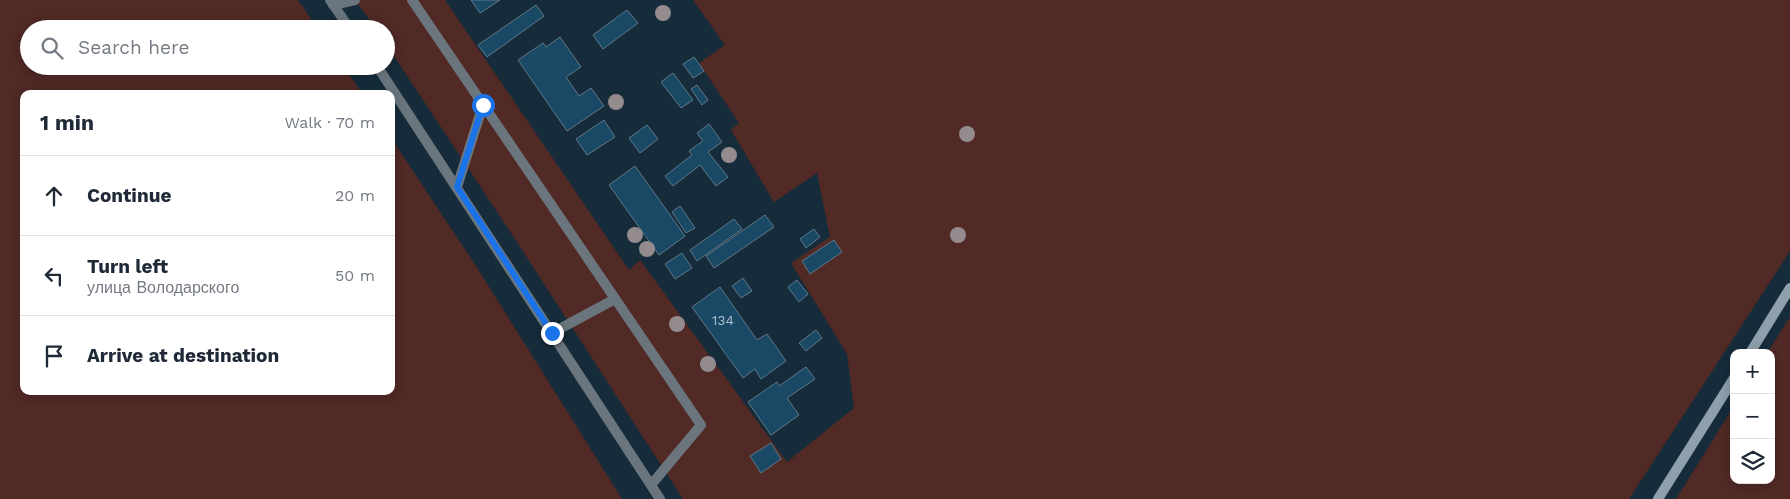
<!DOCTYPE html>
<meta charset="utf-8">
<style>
body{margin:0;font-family:"Work Sans",sans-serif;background:#f6f6f7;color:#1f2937}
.controls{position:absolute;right:15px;bottom:15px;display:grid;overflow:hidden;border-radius:10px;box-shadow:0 2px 12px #0003}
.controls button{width:45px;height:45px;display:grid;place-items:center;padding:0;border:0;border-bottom:1px solid #e0e1e3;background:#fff;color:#1f2937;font:25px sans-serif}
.stop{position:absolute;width:15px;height:15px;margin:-11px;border:4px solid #1a73e8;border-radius:50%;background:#fff}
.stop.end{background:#1a73e8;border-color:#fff;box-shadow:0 1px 5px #0008}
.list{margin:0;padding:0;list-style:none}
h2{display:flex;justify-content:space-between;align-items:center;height:65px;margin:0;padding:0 20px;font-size:21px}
h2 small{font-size:16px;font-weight:400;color:#747a83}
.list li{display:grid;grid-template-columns:32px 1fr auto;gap:15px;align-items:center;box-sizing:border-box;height:80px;padding:0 20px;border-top:1px solid #e0e1e3}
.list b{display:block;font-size:19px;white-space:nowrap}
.list p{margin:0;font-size:16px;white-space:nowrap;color:#747a83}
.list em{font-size:16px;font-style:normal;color:#747a83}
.icon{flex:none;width:28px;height:28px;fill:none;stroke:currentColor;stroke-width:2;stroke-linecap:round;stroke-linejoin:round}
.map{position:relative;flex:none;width:1790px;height:499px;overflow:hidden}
.search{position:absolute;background:#fff;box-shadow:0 2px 12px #0003;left:20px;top:20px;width:375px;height:55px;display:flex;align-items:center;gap:12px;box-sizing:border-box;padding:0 18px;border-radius:28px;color:#747a83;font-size:19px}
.panel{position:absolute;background:#fff;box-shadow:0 2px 12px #0003;left:20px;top:90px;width:375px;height:305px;border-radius:10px}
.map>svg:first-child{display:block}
</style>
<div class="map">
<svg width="1790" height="499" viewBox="0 0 1790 499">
<rect width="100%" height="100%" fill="#162c3a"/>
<path fill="#512925" d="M0 0H298L318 29H29V66H344L362 94H24V391H391V138L476 266 622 499H0Z
M355 0H445L629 270 640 260 787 462 854 408 847 354 791 263 830 237 817 173 774 202 731 130 739 123 699 63 725 45 693 0H1790V251L1629 499H683L517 242 386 44V29H376Z
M1790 317V499H1676L1734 406V480H1771V353H1767Z"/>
<path fill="#1a4966" stroke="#607889" d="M471 0H500L480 13Z
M536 5 544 16 487 57 478 45Z
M627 10 638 23 603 49 593 35Z
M560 37 581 67 566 77 579 96 591 88 604 106 567 131 518 60 543 43 546 47Z
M694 57 704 71 693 78 683 64Z
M673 73 693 100 681 108 661 82Z
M697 85 708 100 702 105 691 89Z
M604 120 615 137 587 155 576 139Z
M709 124 722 142 708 152 728 177 716 186 700 165 673 186 665 176 692 155 689 151 703 141 697 133Z
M647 125 658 139 640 153 629 138Z
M635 166 685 236 659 255 609 185Z
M680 206 695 228 686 233 672 212Z
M765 215 774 227 714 268 706 256Z
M734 219 742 229 697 261 690 250Z
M814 229 820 237 806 248 800 239Z
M834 240 842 252 810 274 802 261Z
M682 253 692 268 675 279 665 264Z
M743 278 752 291 741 298 732 286Z
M797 280 808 294 799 302 788 287Z
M720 287 757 340 767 334 786 361 761 379 755 369 743 378 692 307Z
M816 330 822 338 806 351 799 343Z
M806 367 815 379 787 398 799 415 771 435 748 402 777 382 779 386Z
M771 443 781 459 761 473 750 456Z"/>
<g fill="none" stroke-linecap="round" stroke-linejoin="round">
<path stroke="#6b757d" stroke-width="10" d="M412 0 701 425 651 485
M333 5 355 0
M457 187 483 105
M552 333 615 299"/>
<path stroke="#6b757d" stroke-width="10" d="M330 0 350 29
M377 66 660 499"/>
<path stroke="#8fa0ac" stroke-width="10" d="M1750 353 1790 288
M1658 499 1734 378"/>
</g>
<g fill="#948b8f">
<circle cx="663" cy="13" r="8"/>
<circle cx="616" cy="102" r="8"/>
<circle cx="967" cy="134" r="8"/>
<circle cx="729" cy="155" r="8"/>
<circle cx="635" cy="235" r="8"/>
<circle cx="958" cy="235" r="8"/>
<circle cx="647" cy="249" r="8"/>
<circle cx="677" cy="324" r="8"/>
<circle cx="708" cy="364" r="8"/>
</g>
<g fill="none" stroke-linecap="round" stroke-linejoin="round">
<path stroke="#1a73e8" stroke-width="6" d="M483 105 457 187 552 333"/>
</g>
<g text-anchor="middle" stroke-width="4" stroke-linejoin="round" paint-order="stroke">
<g font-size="14" fill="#a8bdcb">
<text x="723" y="325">134</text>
</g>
</g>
</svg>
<div class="controls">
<button>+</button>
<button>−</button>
<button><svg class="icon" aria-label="layers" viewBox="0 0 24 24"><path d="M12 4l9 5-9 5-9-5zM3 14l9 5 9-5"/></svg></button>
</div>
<div class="stop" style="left:483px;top:105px"></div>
<div class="stop end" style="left:552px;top:333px"></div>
<div class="search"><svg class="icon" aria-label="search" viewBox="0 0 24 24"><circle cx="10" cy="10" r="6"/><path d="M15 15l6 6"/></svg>Search here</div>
<section class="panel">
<h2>1 min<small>Walk · 70 m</small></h2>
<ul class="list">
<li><svg class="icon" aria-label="ahead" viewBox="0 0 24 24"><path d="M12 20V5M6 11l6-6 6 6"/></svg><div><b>Continue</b></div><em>20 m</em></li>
<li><svg class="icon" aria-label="left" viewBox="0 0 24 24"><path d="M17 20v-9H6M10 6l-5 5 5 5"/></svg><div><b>Turn left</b><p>улица Володарского</p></div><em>50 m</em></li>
<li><svg class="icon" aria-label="arrive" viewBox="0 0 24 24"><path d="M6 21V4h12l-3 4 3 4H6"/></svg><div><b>Arrive at destination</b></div></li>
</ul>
</section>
</div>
